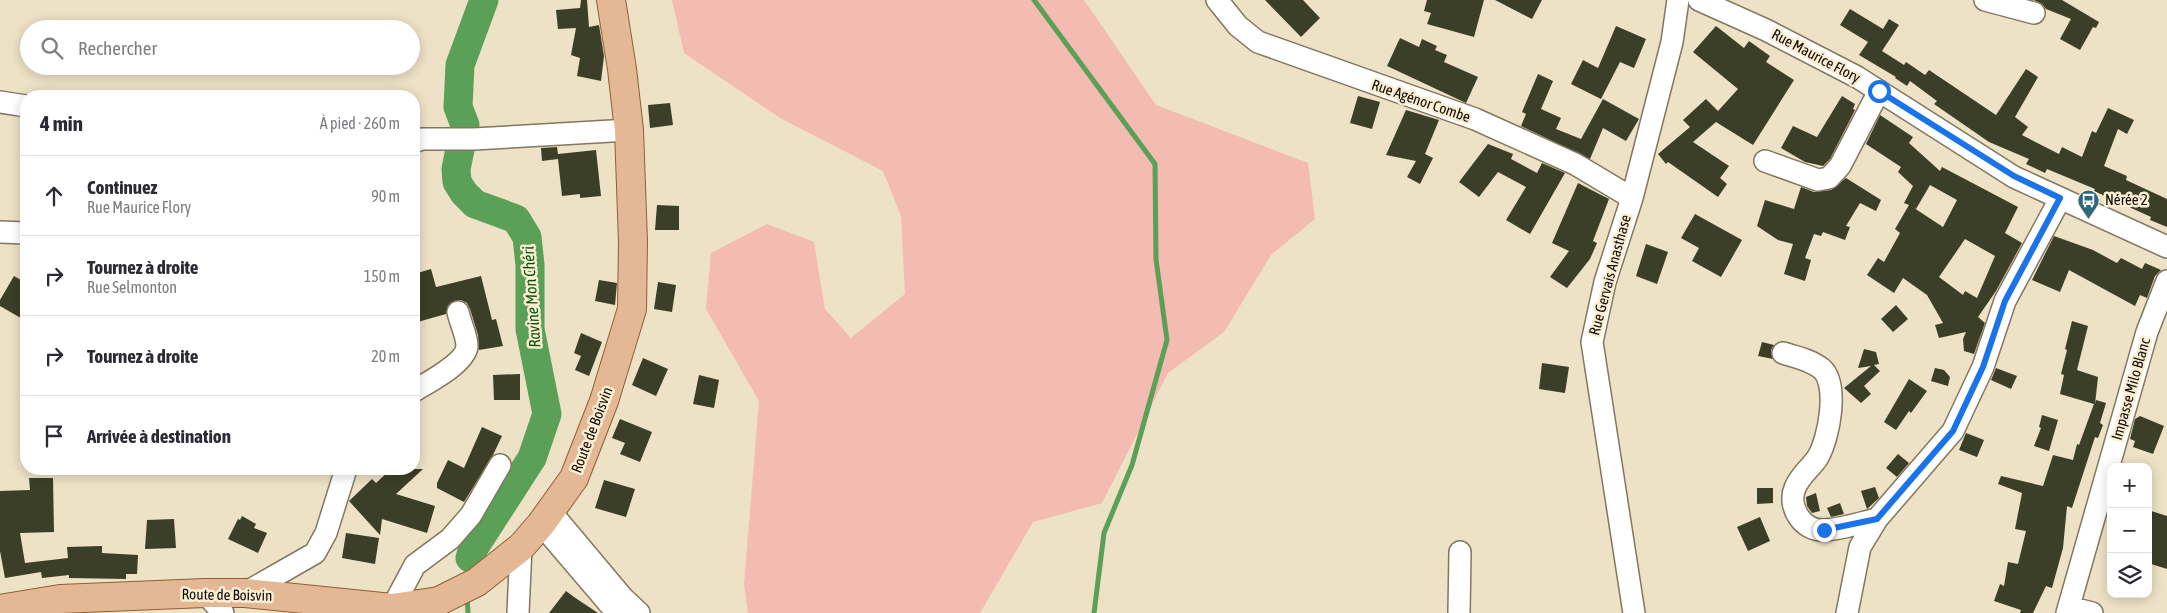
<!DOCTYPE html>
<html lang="fr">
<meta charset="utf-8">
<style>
body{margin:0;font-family:"Asap Condensed",sans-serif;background:#f2f2f3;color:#2b2b33}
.controls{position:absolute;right:15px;bottom:15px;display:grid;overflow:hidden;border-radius:10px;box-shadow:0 2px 12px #0003}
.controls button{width:45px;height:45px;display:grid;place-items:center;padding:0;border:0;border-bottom:1px solid #e1e1e2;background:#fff;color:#2b2b33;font:25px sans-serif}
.stop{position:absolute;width:15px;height:15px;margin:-11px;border:4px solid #1a73e8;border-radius:50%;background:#fff}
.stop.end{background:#1a73e8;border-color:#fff;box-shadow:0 1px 5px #0008}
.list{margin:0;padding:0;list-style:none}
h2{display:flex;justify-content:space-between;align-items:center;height:65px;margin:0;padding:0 20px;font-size:21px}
h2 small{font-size:16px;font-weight:400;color:#7c7c81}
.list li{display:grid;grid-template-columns:32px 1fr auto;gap:15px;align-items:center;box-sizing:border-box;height:80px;padding:0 20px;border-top:1px solid #e1e1e2}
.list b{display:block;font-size:19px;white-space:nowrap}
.list p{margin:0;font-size:16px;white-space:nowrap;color:#7c7c81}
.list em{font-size:16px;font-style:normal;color:#7c7c81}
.icon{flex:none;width:28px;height:28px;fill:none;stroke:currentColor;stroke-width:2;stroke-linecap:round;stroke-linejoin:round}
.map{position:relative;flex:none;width:2167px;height:613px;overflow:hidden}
.search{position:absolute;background:#fff;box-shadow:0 2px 12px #0003;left:20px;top:20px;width:400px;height:55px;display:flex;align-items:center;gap:12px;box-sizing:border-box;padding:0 18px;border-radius:28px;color:#7c7c81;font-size:19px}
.panel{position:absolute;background:#fff;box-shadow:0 2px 12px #0003;left:20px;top:90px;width:400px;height:385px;border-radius:20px}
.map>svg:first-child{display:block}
</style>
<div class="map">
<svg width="2167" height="613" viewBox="0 0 2167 613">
<rect width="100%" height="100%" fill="#ede1c6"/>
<path fill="#f4bbb2" d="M672 0H1084L1156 105 1308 163 1315 219 1271 255 1224 332 1168 373 1102 503 1033 522 980 613H748L744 584 759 401 706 309 711 253 767 224 814 242 825 309 851 338 905 294 901 216 883 171 780 118 684 53Z"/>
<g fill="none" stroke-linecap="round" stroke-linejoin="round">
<path stroke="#5ba057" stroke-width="5" d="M1034 0 1155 164 1156 259 1167 340 1132 465 1104 533 1094 613
M467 596 468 613"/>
<path stroke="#5ba057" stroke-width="29" d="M470 558 472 551 532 458 547 414 530 329V265L527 237 516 219 475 204 464 193 457 182 456 169 465 125 458 107 460 65 484 0"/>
</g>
<path fill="#3c3f27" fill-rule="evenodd" d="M581 0H587L589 27 599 25 604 56 601 81 577 76 580 58 571 55 576 28 558 29 556 10 580 8Z
M1265 0H1303L1320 18 1301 37Z
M1427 0H1484L1474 37 1427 24 1431 13 1424 11Z
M1495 0H1542L1532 19Z
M2034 0H2062L2099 22 2096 28 2093 27 2080 50 2060 39 2071 19 2046 9 2042 4Z
M1850 9 1883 29 1889 19 1899 25 1882 51 1904 65 1906 62 1925 75 1929 70 1996 115 2026 69 2038 77 2015 117 2028 127 2022 135 2059 154 2062 147 2082 157 2092 131 2096 133 2108 108 2134 120 2127 134 2118 129 2104 166 2127 176 2126 180 2167 199V227L2150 220 2151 217 2094 191 2095 189 2047 169 2045 173 2026 164 2029 159 1989 142 1934 104 1937 101 1910 81 1907 86 1895 78 1896 77 1859 55 1868 42 1840 25Z
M1616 26 1646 39 1634 68 1620 62 1601 99 1571 84 1583 60 1598 68Z
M1716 26 1744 48 1749 41 1770 56 1766 62 1794 80 1753 145 1716 122 1693 142 1729 166 1720 178 1727 184 1718 197 1668 162 1666 164 1658 154 1690 127 1683 120 1706 99 1718 111 1738 89 1693 52Z
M1400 38 1419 47 1422 39 1437 46 1435 50 1447 55 1444 62 1478 77 1466 103 1387 66Z
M1538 74 1553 81 1541 109 1561 118 1556 129 1581 139 1603 99 1639 119 1626 141 1603 128 1590 159 1521 126 1526 114 1522 112Z
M1358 96 1380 102 1372 129 1350 123Z
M1842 96 1855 104 1853 109 1855 110 1830 159 1823 166 1805 162 1781 148 1793 126 1817 137Z
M670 103 673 125 650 128 648 105Z
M1406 110 1439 120 1425 154 1433 158 1420 184 1407 177 1416 161 1386 155Z
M1880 115 1913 137 1909 143 1940 171 1942 167 2018 207 2005 233 2022 243 1996 291 1978 317 1985 323 1974 354 1964 351 1963 339 1966 332 1939 338 1935 325 1943 323 1927 295 1903 278 1894 293 1867 275 1878 258 1884 262 1900 233 1895 229 1909 205 1904 203 1913 186 1898 172 1901 167 1866 144ZM1930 185 1957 200 1943 227 1911 206 1916 209ZM1965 239 1995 256 1977 298 1965 291 1963 295 1939 277Z
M1488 144 1513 154 1511 159 1537 173 1542 163 1565 173 1530 234 1506 220 1526 187 1498 172 1479 197 1459 182Z
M557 147 558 154 596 150 601 196 580 198V194L562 196 558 159 542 161 541 148Z
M1846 178 1881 200 1876 211 1860 203 1846 226 1850 227 1845 240 1823 232 1821 236 1814 234 1805 258 1811 260 1805 281 1784 274 1793 244 1778 240 1757 226 1765 200 1794 209 1801 187 1814 192 1831 190Z
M1578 183 1609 199 1593 241 1597 243 1590 259 1567 288 1550 277 1569 251 1552 243Z
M657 205 679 206V230H655Z
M1695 214 1742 240 1721 277 1692 261 1699 248 1681 238Z
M2054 236 2093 250 2117 263 2121 258 2142 269 2145 263 2161 270 2155 276 2147 298 2140 295 2135 306 2069 270 2060 292 2032 280Z
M1646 244 1668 252 1657 284 1636 276Z
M431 269 436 287 481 276 492 320 496 319 503 346 479 350 478 335 470 309 467 303 461 300 450 303 446 314 414 323V274Z
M14 276 26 283V321L0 306V300Z
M599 280 617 283 615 305 595 301Z
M658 282 676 285 672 312 654 309Z
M1896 305 1908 319 1893 332 1881 319Z
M2072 321 2088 326 2077 370 2098 377 2095 404 2096 400 2106 403 2100 423 2103 425 2098 438 2095 437 2072 508 2067 506 2063 548 2052 588 2046 586 2033 613H2020L2021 610 1994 601 2000 584 2004 586 2008 562 2018 564 2026 531 2015 529 2022 493 1998 484 2001 476 2043 486 2053 455 2073 460 2077 444 2079 445 2094 404 2060 394 2064 375 2061 374 2067 350 2065 349Z
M581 333 602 342 589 376 575 370 581 356 574 353Z
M1762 342 1774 345 1771 350 1773 359 1758 356Z
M1864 349 1876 352 1879 364 1874 365 1880 371 1864 386 1871 394 1861 403 1844 388 1871 366 1858 368Z
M643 358 668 369 656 396 632 385Z
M1542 363 1569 367 1565 393 1539 389Z
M1935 368 1944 370 1950 377 1948 386 1931 381Z
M1996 368 2017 376 2011 389 1991 380Z
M520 374V400H494L493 375Z
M699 375 719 380 714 408 693 404Z
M1909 379 1927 391 1911 413 1909 411 1896 430 1884 422Z
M2042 415 2058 420 2049 451 2034 446 2041 428 2039 427Z
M2140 416 2164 426 2153 454 2133 447 2135 441 2130 439 2135 419Z
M620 419 652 432 640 462 620 454 625 443 612 438Z
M482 427 502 436 493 455 464 502 437 488V483L448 460 464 468Z
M1966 433 1984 440 1977 457 1959 450Z
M1898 454 1909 463 1897 477 1886 468Z
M391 469H423L396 494 435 506 427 533 382 519 380 535 349 501 372 479 376 483Z
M29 478H53L54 532 20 533 25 563 68 558 67 547 102 546V553L138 555 137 574H126V579L69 578V575L42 578 41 572 5 578 0 551V491L30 490Z
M604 480 635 489 626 517 595 508Z
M1875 487 1879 498 1867 509 1861 491Z
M1757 488H1773V503L1757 504Z
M1816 493 1820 511 1812 513 1807 506 1806 497Z
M1840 503 1844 514 1831 517 1827 508Z
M2148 510 2167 516V569L2148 563Z
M242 516 256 524 254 528 267 533 258 553 228 539 238 519 240 520Z
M1760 517 1770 541 1748 551 1737 527Z
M174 519 176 548 145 549 147 520Z
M346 533 379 538 375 564 342 558Z
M566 591 574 597 598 613H549Z"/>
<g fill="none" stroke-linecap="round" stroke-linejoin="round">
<defs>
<path id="minor" d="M1217 0 1238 26 1258 42 1475 119 1575 164 1632 198
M1699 0 1766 30 1857 77 2014 177 2167 247
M1985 0 2034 13
M0 102 26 106
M414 142 422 139H474L629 130
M1765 161 1818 180 1829 178 1840 166 1879 91
M0 232 26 233
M1783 353C1796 357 1811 360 1822 369 1839 385 1829 438 1818 457 1811 468 1800 475 1795 488 1787 507 1803 532 1825 530 1842 529 1860 523 1877 519
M414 391C427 383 466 363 467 346 467 336 460 322 458 312
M550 511 623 598 639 613
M541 524 617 613
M205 593 223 613
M245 593 315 553 326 533 346 469
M2069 607 2092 613
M392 608 415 565 450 539 471 515 500 465
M518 613 521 547
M1459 613 1460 552
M1634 613 1592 342 1605 282 1632 198 1672 42 1678 0
M1847 613 1860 547 1877 519 1953 431 1983 367 2005 301 2060 199
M2067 613 2147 332 2167 281"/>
<path id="major" d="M0 609 60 599 205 593H245L392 608 439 601 477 582 521 547 541 524 574 478 604 401 632 309 633 242 629 130 622 69 611 0"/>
</defs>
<use href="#minor" stroke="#82775f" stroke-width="24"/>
<use href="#major" stroke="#905e34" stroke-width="30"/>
<use href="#minor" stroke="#fff" stroke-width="21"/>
<use href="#major" stroke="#e5b895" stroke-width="28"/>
</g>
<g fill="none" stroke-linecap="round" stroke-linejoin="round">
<path stroke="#1a73e8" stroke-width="6" d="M1824 530 1877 519 1953 431 1983 367 2005 301 2060 198 2014 176 1879 91"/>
</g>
<defs>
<symbol id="bus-pin" viewBox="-11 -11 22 30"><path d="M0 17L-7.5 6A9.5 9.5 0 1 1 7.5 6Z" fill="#2d6880" stroke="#fbeed3"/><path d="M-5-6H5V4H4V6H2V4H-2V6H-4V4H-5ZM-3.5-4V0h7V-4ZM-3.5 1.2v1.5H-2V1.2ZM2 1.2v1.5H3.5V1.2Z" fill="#fff"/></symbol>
</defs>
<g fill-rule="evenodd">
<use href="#bus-pin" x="2076" y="188" width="25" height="34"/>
</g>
<g text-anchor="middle" stroke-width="5" stroke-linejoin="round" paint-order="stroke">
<g font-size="15" fill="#110d05" stroke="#fbeed3">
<text transform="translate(1816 56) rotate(28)" y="5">Rue Maurice Flory</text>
<text transform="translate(1421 101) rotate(19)" y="5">Rue Agénor Combe</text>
<text transform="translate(1610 275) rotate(-75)" y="5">Rue Gervais Anasthase</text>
<text transform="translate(2131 389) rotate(-74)" y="5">Impasse Milo Blanc</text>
<text transform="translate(592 430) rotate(-69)" y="5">Route de Boisvin</text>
<text transform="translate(227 595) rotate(1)" y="5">Route de Boisvin</text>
</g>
<g font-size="15" fill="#110d05" stroke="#fbeed3" text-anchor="start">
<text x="2105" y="205">Nérée 2</text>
</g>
<g font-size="16" font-style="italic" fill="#065306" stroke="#fbeed3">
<text transform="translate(531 297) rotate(-94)" y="6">Ravine Mon Chéri</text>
</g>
</g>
</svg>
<div class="controls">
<button>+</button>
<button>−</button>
<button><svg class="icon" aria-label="layers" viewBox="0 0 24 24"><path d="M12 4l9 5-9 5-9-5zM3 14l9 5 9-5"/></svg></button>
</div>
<div class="stop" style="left:1879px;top:91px"></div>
<div class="stop end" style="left:1824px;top:530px"></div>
<div class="search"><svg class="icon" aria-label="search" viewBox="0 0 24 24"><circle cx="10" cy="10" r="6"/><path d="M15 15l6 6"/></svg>Rechercher</div>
<section class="panel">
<h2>4 min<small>À pied · 260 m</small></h2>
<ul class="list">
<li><svg class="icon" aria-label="ahead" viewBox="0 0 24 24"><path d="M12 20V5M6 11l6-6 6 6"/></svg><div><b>Continuez</b><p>Rue Maurice Flory</p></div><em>90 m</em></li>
<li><svg class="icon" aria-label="right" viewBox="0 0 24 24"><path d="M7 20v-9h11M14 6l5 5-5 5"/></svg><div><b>Tournez à droite</b><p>Rue Selmonton</p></div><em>150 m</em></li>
<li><svg class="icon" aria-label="right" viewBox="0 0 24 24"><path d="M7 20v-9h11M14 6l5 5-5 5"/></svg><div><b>Tournez à droite</b></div><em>20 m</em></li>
<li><svg class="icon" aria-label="arrive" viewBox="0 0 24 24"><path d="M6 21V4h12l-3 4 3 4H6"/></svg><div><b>Arrivée à destination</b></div></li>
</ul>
</section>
</div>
